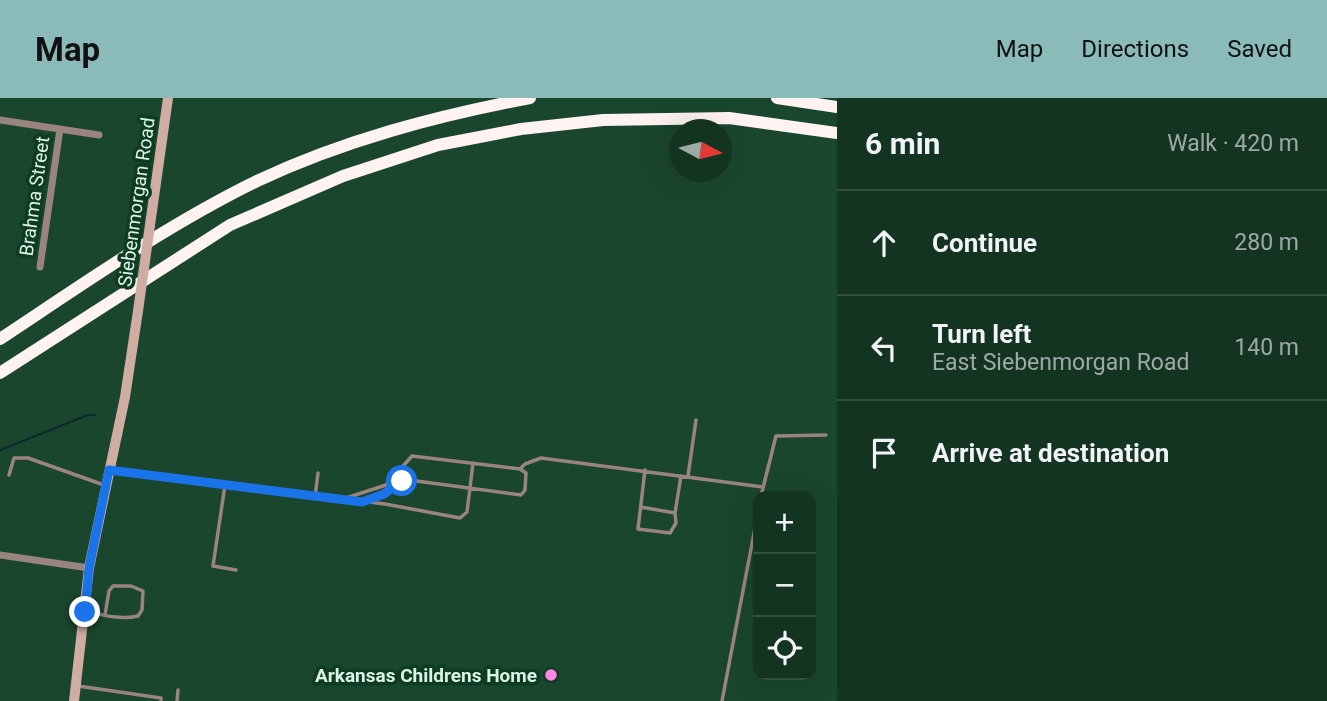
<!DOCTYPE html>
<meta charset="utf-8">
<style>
body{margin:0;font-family:Roboto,sans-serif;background:#1d3c2a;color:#f1f3f6}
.controls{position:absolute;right:21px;bottom:21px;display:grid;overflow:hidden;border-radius:14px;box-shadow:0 7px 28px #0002}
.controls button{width:63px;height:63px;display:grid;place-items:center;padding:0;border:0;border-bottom:2px solid #334f40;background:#143422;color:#f1f3f6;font:35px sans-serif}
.compass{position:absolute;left:669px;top:21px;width:63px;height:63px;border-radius:50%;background:#143422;box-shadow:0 7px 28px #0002;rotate:97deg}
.stop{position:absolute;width:21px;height:21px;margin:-16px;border:5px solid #1a73e8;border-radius:50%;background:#fff}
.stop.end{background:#1a73e8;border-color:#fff;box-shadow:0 2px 7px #0008}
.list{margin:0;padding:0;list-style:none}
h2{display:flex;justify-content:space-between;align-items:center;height:91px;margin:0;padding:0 28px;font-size:30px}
h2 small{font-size:23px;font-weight:400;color:#9daaa5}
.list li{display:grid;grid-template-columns:46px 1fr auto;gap:21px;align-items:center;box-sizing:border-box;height:105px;padding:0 28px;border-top:2px solid #334f40}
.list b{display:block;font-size:26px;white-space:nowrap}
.list p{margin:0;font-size:23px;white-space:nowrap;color:#9daaa5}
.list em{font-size:23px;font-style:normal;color:#9daaa5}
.icon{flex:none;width:38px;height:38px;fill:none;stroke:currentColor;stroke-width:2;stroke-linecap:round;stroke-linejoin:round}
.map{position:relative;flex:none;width:837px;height:603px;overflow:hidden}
header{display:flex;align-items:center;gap:42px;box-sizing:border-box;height:98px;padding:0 35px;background:#8bbbb9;color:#111}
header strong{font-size:33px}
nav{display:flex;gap:38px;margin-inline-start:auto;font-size:24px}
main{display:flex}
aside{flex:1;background:#143422}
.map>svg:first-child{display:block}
</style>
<header>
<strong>Map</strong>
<nav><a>Map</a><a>Directions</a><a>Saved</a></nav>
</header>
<main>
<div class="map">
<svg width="837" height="603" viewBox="0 0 837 603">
<rect width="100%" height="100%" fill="#1a462e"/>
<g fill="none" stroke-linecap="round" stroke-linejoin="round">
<path stroke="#0b272e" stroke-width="2" d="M0 352 88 317H95"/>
<path stroke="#9a847e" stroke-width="3.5" d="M520 371 525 366 541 360 763 389
M111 372 385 406 460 420 467 414 473 365
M9 377 14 360H28L104 387
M688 378 696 322
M402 383 404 367
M225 387 213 468 236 472
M761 398 776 338 826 337
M315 399 318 375
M343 401 386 387 412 358 520 371 526 375 525 392 521 397 409 382 365 403
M641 409 675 415 676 425 670 435 638 431 645 372
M675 415 681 378
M87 514C103 517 122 522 138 518L142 512 143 493 131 488H113L109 493 105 517
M78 588 161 600V603
M177 603 178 592
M722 603 758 414"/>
<path stroke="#9a847e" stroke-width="7" d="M0 22 99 37
M40 169 60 31
M0 457 89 470"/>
<path stroke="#d0ada2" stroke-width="10" d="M151 120 168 0
M74 603 89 470 125 299 138 213"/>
<path stroke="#fef3f0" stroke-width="12" d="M777 0 837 9
M0 241C83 186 167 127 257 83 344 42 436 18 530 0
M0 275 230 127 343 78 438 47 521 31 603 22 729 20 837 35"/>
<path stroke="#d0ada2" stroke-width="10" d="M138 213 151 120"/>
</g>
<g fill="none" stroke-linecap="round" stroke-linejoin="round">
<path stroke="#1a73e8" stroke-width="9" d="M85 514 89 470 109 372 362 404 384 396 402 383"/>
</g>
<circle fill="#fe85e0" stroke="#0d3b24" stroke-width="2.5" cx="551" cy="577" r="7"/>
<g text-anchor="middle" stroke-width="7" stroke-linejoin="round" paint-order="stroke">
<g font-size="19" fill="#dbf3e4" stroke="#0d3b24">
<text transform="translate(34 98) rotate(-82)" y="7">Brahma Street</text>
<text transform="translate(136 104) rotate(-82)" y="7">Siebenmorgan Road</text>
</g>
<g font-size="19" font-weight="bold" fill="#dbf3e4" stroke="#0d3b24" text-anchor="end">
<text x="537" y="584">Arkansas Childrens Home</text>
</g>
</g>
</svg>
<div class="controls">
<button>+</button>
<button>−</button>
<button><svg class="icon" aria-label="locate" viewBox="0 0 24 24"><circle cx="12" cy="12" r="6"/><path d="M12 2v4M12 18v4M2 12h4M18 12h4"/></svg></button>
</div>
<svg class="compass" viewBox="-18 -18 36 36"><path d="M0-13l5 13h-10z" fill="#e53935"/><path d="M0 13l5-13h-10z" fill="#9daaa5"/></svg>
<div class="stop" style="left:402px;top:383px"></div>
<div class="stop end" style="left:85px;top:514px"></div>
</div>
<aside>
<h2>6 min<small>Walk · 420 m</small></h2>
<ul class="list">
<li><svg class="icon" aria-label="ahead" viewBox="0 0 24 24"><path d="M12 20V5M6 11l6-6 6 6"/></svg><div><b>Continue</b></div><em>280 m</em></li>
<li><svg class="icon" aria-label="left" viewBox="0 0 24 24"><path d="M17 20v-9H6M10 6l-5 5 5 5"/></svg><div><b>Turn left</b><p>East Siebenmorgan Road</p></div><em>140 m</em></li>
<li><svg class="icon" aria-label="arrive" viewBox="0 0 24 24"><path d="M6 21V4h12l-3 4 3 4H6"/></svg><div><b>Arrive at destination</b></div></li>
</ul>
</aside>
</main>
